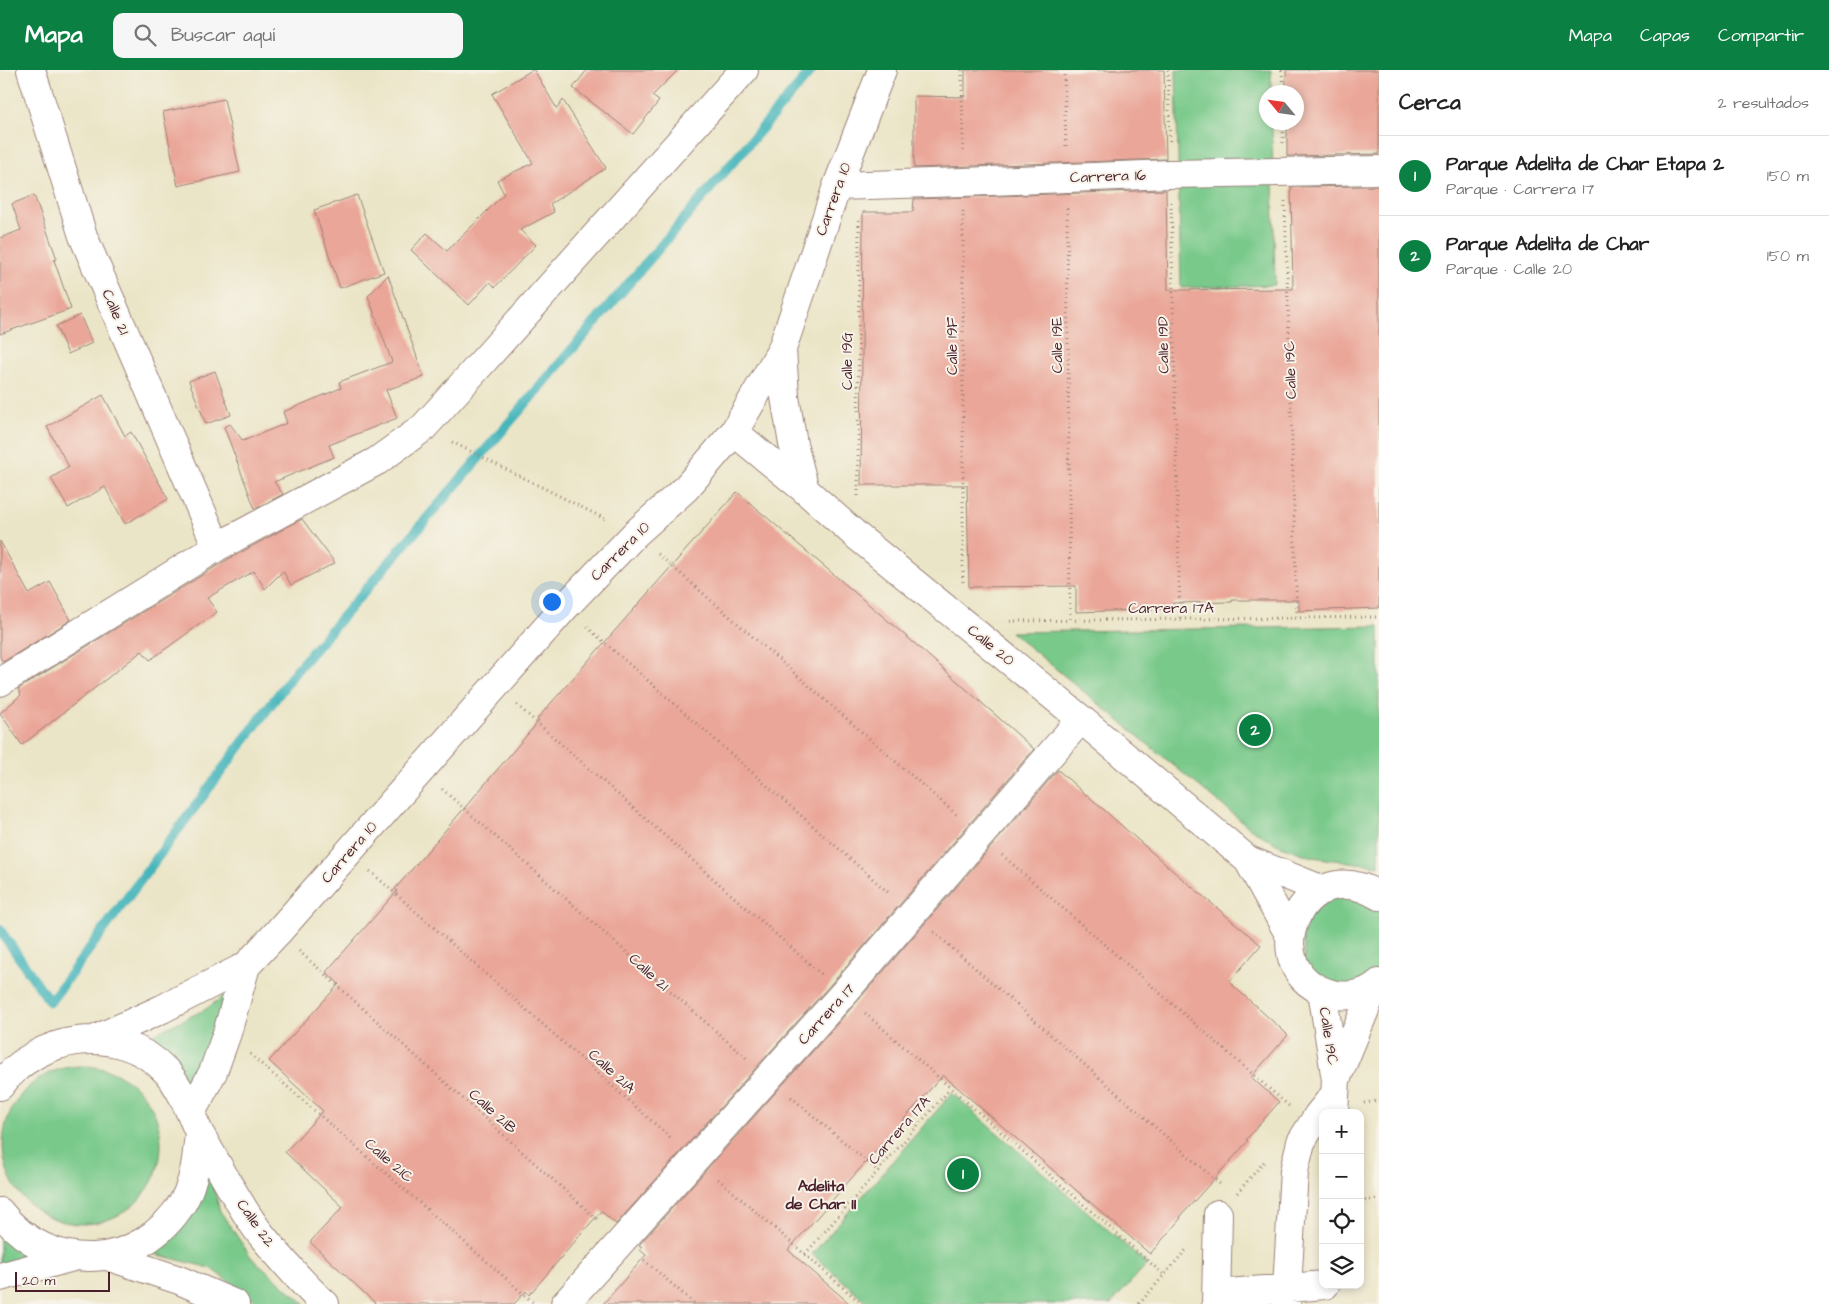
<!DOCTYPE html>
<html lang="es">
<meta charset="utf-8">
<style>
body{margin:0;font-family:"Architects Daughter",sans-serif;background:#f6f6f6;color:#222}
.controls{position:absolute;right:15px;bottom:15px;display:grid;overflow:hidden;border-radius:10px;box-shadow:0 2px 8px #0003}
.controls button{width:45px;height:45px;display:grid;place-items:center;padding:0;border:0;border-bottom:1px solid #e0e0e0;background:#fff;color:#222;font:25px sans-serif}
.compass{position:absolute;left:1259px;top:15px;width:45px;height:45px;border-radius:50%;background:#fff;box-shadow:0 2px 8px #0003;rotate:299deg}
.scale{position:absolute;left:15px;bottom:12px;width:95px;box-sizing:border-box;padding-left:5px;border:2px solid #4a1f2b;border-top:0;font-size:14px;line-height:18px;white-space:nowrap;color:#4a1f2b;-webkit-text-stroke:4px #f7f3e8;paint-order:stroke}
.you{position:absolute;left:551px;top:531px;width:18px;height:18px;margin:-12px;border:4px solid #fff;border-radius:50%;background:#1a73e8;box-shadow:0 0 0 8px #1a73e833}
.badge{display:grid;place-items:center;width:32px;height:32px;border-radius:50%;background:#0b8043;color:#fff;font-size:16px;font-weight:700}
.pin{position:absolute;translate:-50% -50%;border:2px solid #fff;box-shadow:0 1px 5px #0006}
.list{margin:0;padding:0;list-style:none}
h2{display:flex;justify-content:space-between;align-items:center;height:65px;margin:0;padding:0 20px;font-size:21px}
h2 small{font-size:16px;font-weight:400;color:#767676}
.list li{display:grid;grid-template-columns:32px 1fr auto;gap:15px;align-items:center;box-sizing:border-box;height:80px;padding:0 20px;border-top:1px solid #e0e0e0}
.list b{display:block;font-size:19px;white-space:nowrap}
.list p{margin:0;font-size:16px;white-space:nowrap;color:#767676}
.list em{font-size:16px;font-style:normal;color:#767676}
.icon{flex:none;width:28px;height:28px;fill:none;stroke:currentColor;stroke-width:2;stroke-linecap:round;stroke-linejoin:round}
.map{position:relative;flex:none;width:1379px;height:1234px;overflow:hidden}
header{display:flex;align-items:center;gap:30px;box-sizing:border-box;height:70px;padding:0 25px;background:#0b8043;color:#fff}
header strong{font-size:24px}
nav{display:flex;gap:28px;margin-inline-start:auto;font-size:18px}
.search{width:350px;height:45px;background:#f6f6f6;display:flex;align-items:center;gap:12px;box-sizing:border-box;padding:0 18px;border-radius:10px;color:#767676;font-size:19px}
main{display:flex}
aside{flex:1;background:#fff}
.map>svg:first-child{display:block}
</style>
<header>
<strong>Mapa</strong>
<div class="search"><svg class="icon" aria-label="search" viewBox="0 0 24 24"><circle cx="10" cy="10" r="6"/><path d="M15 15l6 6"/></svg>Buscar aquí</div>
<nav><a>Mapa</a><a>Capas</a><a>Compartir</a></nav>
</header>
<main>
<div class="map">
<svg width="1379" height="1234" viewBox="0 0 1379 1234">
<rect width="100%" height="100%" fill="#f7f3e8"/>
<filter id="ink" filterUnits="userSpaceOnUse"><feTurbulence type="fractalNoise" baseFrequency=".02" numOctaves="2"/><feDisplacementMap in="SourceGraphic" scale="10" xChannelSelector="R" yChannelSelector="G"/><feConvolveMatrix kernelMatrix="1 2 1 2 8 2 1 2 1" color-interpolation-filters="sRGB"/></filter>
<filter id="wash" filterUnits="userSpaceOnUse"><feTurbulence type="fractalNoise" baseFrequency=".0096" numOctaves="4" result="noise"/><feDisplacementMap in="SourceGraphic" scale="20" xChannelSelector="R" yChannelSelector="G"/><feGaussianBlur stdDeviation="1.12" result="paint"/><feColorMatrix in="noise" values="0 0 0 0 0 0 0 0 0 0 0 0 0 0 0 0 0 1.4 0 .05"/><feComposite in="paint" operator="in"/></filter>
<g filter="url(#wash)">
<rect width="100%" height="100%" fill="#ebe5c7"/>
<path fill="#78c98a" stroke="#61745a" d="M1176 0H1271V22H1266V52L1272 53 1275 215 1181 218Z
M1379 556V796L1312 787 1278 775 1250 758 1011 562Z
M1339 823 1379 838V904L1345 919 1305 897 1302 851Z
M225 925 194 1017 160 979 145 968 206 939Z
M3 1075a79 79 0 1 1 158 0a79 79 0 1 1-158 0Z
M952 1023 1147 1194 1111 1234H869L812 1184Z
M206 1088 220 1141 251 1187 305 1234H260L210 1198 135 1179Z
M0 1153 43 1183 0 1198Z"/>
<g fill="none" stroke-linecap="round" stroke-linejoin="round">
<path stroke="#45b5bb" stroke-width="10" d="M0 860 50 932 295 602 812 0"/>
</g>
<g id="blocks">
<path fill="#eaa698" d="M532 0H534L557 39 563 30 606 98 550 134 554 142 520 160 536 175 495 217 490 212 469 235 411 180 427 163 447 181 504 124 497 110 533 93 492 24Z
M587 0H678L652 26 659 31 633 64 573 18Z
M965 0H1164L1166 89 914 98V26L965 27Z
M1286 0H1379V84L1287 86V52H1296V22H1286Z
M224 29 240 102 178 116 163 42Z
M1379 116V538L1299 541V530H1232V532L1173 533V539L1076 542V516L969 517 967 415H861L863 142H912L913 141 914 129 1166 120 1168 220 1293 219 1291 117Z
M34 125 57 189 54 190 71 239 0 264V168L21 160 12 134Z
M357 125 384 202 340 218 314 140Z
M388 205 424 307 386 320 397 348 329 375 334 387 274 412 283 424 255 439 224 357 230 354 243 371 287 353 283 342 341 318 339 312 392 292 368 226Z
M80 245 92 273 68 284 56 256Z
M215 301 231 345 206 354 189 311Z
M103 325 125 366 131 362 168 429 125 454 105 417 68 438 51 408 69 397 47 357Z
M737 422 914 573 1034 679 831 914 616 1154 601 1141 529 1225 526 1221 514 1234H376L310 1172 343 1137 285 1082 323 1041 269 991 339 914 326 902 397 821 395 819 539 651 537 649Z
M302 449 335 493 291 515 283 501 265 519 254 501 207 528 217 542 150 590 142 581 22 675 0 643 21 625 18 619 225 491Z
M0 471 29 524 50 512 71 550 3 592 0 587Z
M1058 700 1086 725V724L1173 801 1261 875 1229 912 1288 965 1251 1007 1279 1032 1246 1070 1248 1071 1180 1147 1181 1148 1150 1184 943 1005 788 1180 850 1234H603L646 1185 640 1180 642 1177 639 1175 855 934Z"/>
</g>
</g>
<g filter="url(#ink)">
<use href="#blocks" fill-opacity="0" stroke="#9a8279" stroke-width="1"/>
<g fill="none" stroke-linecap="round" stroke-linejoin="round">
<defs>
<path id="minor" d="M31 0 83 166 217 477
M837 116 963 112 1170 104 1379 100
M782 279 785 327 793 374 805 420
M734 362 805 420 858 467 1081 649 1248 790 1323 820
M0 612 217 477 377 391 423 358 469 307 744 0
M1248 790 1290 866
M1379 826C1301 777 1250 903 1332 924 1348 928 1367 924 1379 913
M1322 921 1336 1010 1334 1043
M96 969 162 939 246 896 278 862 565 537 635 464 686 418 734 362 782 279 837 116 882 0
M1336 1010 1374 918
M0 1016C38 964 119 952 166 1001 183 1020 189 1042 200 1064 217 1093 233 1124 252 1152 258 1162 266 1170 273 1179 290 1198 306 1218 325 1234
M191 1043 213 1002 227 963 246 896
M0 1142C50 1206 140 1201 183 1132 195 1111 197 1085 199 1062
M107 1186 179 1210 235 1234
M0 1207 73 1187
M1217 1224 1325 1215
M565 1234 843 924 1081 649
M1216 1234 1218 1144
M1286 1234 1294 1101 1301 1072 1318 1045 1335 1024"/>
</defs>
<use href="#minor" stroke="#9a8279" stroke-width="30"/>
<path stroke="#9a8279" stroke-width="3" stroke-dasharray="1 4" stroke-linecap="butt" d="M962 0 963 82
M1064 0 1066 79
M1168 0 1170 74
M1282 0 1283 22
M1283 52V73
M1285 131 1297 548
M1171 132 1180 549
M1067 138 1070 550
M452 372 607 450
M858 426 859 149
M658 484 958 746
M963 512V141
M1010 551 1379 547
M587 557 890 824
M517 635 821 904
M442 719 746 988
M1002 785 1289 1036
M370 801 672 1069
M934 862 1220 1114
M299 881 599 1151
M865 943 1164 1205
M250 984 535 1234
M791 1027 878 1101
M1364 1033 1379 1031
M718 1109 862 1234
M1237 1123 1264 1092
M1360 1131 1379 1129
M805 1184 950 1019
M644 1190 695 1234
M1139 1234 1186 1180"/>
<use href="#minor" stroke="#fff" stroke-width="28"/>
</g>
</g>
<g text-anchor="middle" stroke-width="4" stroke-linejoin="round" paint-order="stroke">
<g font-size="15" fill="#4a1f2b" stroke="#f7f3e8">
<text transform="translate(1108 106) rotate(-2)" y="5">Carrera 16</text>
<text transform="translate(833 129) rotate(-70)" y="5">Carrera 10</text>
<text transform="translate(116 242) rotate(67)" y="5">Calle 21</text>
<text transform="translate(1057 275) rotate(-90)" y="5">Calle 19E</text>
<text transform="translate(1163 275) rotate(-91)" y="5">Calle 19D</text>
<text transform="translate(952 276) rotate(-90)" y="5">Calle 19F</text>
<text transform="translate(847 291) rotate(-90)" y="5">Calle 19G</text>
<text transform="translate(1290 300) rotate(-92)" y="5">Calle 19C</text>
<text transform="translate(620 481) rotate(-45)" y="5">Carrera 10</text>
<text x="1171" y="543">Carrera 17A</text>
<text transform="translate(991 575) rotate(39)" y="5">Calle 20</text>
<text transform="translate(349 782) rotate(-49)" y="5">Carrera 10</text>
<text transform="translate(649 902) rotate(42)" y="5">Calle 21</text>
<text transform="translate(826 944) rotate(-48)" y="5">Carrera 17</text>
<text transform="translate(1329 966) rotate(81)" y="5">Calle 19C</text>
<text transform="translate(612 1001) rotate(42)" y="5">Calle 21A</text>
<text transform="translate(493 1041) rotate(42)" y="5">Calle 21B</text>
<text transform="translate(899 1060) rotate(-49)" y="5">Carrera 17A</text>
<text transform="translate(389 1090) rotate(41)" y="5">Calle 21C</text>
<text transform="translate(256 1153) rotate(55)" y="5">Calle 22</text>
</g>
<g font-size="16" font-weight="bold" fill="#4a1f2b" stroke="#f7f3e8">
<text x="821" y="1121">Adelita<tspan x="821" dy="18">de Char II</tspan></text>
</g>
</g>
</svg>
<div class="controls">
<button>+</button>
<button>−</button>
<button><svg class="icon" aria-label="locate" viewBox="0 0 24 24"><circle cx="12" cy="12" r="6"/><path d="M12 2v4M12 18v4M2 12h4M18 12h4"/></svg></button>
<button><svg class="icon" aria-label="layers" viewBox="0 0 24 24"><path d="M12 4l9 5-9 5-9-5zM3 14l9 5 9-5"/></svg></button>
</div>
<svg class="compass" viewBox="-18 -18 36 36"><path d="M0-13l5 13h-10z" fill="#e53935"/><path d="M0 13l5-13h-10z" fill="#767676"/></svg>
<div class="scale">20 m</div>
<div class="you"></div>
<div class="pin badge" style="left:963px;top:1104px">1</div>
<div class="pin badge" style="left:1255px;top:660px">2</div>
</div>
<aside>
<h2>Cerca<small>2 resultados</small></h2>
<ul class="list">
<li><span class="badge">1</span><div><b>Parque Adelita de Char Etapa 2</b><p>Parque · Carrera 17</p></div><em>150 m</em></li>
<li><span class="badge">2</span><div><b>Parque Adelita de Char</b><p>Parque · Calle 20</p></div><em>150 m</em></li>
</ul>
</aside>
</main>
